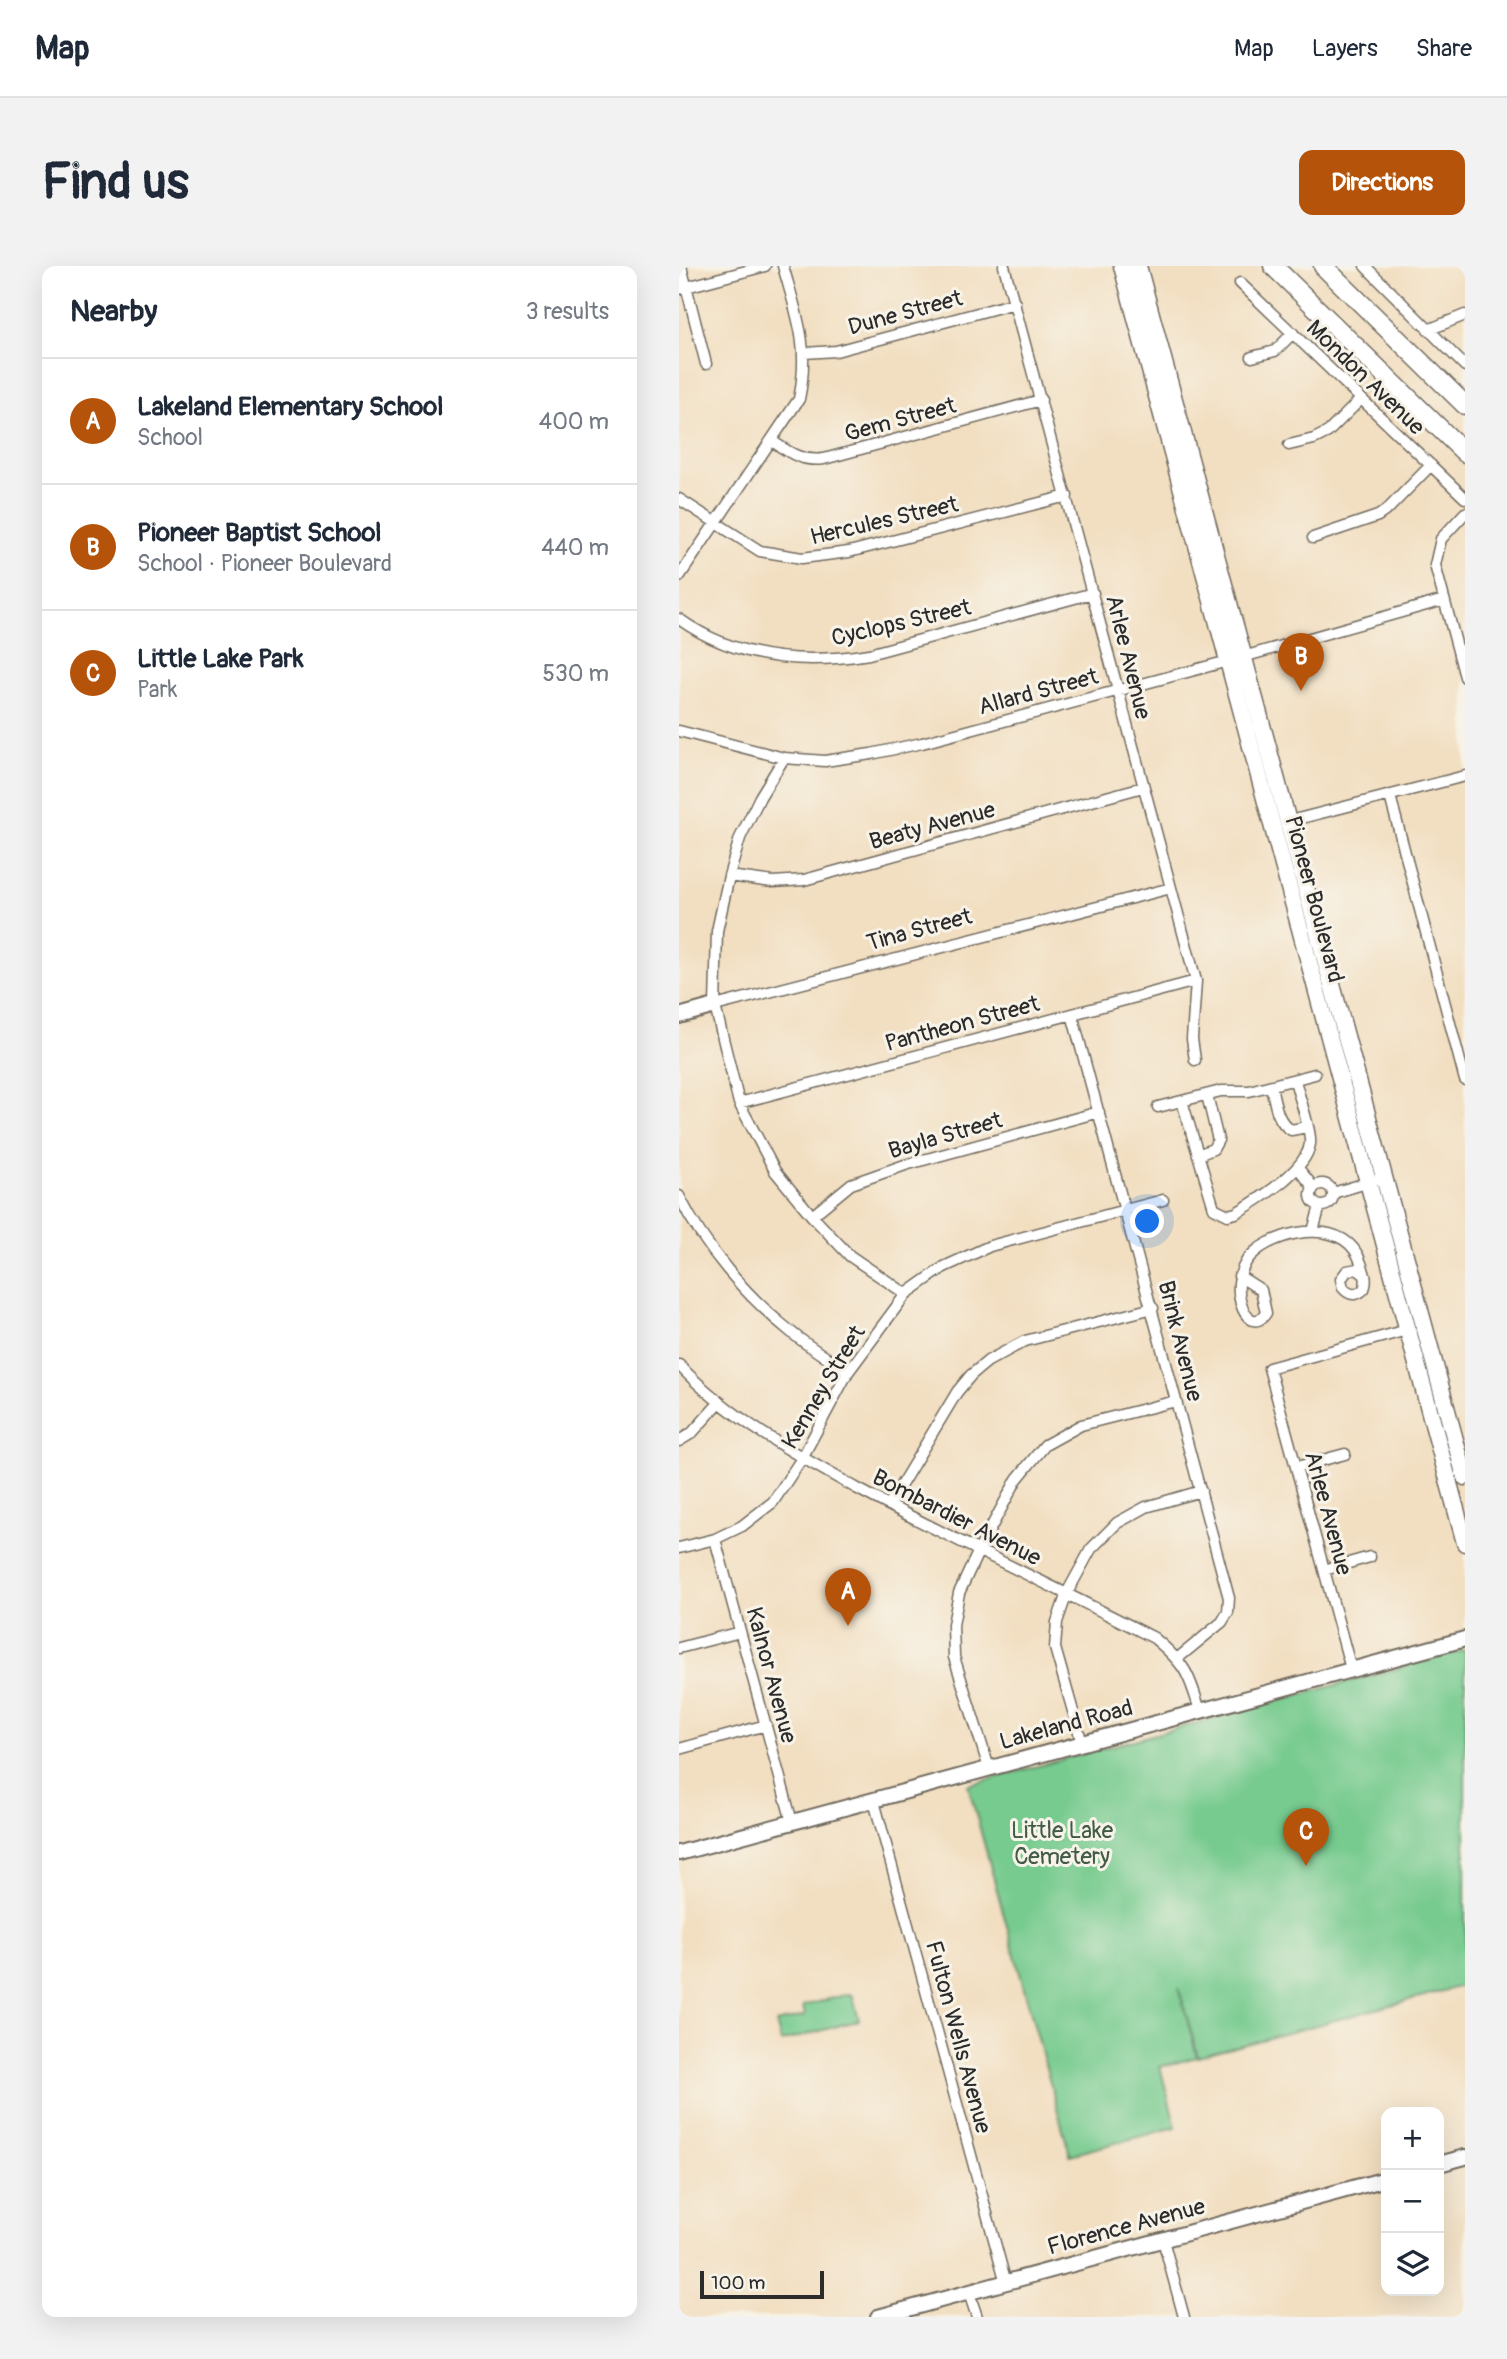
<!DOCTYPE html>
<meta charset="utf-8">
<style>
body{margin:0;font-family:Pangolin,sans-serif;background:#f2f2f3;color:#1f2937}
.controls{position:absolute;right:21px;bottom:21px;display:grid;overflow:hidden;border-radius:14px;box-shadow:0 7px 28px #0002}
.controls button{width:63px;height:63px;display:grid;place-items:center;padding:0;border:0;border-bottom:2px solid #e0e1e3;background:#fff;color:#1f2937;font:35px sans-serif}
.scale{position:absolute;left:21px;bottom:18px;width:124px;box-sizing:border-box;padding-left:7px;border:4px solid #2b2b2b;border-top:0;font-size:19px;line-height:24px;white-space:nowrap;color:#2b2b2b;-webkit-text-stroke:5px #f7f3e8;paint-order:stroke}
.you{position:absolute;left:469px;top:956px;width:24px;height:24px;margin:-18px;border:5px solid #fff;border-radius:50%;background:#1a73e8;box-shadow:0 0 0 10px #1a73e833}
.badge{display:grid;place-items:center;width:46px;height:46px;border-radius:50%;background:#b45309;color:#fff;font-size:23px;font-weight:700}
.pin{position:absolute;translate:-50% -58px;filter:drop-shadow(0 2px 4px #0008)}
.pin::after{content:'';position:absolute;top:37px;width:24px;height:21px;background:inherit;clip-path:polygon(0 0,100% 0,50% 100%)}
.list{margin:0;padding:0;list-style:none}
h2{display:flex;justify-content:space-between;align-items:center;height:91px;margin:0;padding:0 28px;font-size:30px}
h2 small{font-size:23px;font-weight:400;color:#747a83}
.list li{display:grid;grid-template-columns:46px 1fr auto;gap:21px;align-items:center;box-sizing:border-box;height:126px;padding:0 28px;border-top:2px solid #e0e1e3}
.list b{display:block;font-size:26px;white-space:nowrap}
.list p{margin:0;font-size:23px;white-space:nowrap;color:#747a83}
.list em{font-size:23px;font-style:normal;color:#747a83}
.icon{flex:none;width:38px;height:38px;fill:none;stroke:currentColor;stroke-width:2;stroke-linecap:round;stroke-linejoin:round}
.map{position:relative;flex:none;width:786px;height:2051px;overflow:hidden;border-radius:14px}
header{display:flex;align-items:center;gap:42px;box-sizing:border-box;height:98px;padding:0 35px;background:#fff;border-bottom:2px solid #e0e1e3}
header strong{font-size:33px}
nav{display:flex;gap:38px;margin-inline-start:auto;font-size:24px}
.intro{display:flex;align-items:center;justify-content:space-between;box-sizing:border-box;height:168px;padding:0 42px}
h1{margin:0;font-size:49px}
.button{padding:18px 32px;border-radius:14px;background:#b45309;color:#fff;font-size:24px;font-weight:700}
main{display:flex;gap:42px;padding:0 42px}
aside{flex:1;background:#fff;border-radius:14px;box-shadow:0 7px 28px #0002}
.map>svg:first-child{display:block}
</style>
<header>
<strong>Map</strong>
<nav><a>Map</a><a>Layers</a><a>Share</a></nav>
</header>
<div class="intro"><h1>Find us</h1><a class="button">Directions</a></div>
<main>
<aside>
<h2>Nearby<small>3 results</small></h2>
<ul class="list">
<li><span class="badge">A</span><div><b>Lakeland Elementary School</b><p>School</p></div><em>400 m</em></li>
<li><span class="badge">B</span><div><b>Pioneer Baptist School</b><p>School · Pioneer Boulevard</p></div><em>440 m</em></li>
<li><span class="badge">C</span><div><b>Little Lake Park</b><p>Park</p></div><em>530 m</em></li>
</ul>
</aside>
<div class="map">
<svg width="786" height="2051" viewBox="0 0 786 2051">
<rect width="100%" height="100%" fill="#f7f3e8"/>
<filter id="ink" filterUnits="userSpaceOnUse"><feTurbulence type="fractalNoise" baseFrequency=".0143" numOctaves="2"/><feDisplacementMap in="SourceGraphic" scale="14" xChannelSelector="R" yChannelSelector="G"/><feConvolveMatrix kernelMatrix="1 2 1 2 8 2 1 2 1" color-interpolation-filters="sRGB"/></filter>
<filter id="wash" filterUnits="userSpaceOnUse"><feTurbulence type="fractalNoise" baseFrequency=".00686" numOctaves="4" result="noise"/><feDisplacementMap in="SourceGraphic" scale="28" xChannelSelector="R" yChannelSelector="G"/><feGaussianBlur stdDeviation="1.57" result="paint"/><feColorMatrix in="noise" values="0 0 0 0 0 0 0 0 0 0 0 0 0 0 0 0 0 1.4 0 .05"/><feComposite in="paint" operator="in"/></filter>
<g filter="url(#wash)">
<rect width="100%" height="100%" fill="#f2dec0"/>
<path fill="#77cb8f" stroke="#517b5d" stroke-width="2" d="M786 1384V1719L519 1791 500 1722 518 1791 481 1801 497 1861 391 1889 289 1519Z
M170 1728 174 1730 180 1754 102 1776 97 1757 126 1750 124 1740Z"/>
</g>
<g filter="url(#ink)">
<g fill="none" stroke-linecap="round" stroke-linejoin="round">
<defs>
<path id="street" d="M2 0 27 98
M325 0 517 715 513 773 516 794
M686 0 786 100
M561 17 786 232
M0 23 86 0
M749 64 786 49
M125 87 157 85 336 37
M573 91 596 85 614 67
M93 175C111 187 123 196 145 193L362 134
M610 179 635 173 649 166 682 133
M0 233 81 285 123 292 170 286 388 230
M786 247 762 273 756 299 786 411
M634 272 699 250 709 243 752 199
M0 311 120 133C131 80 118 50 104 0
M0 353C56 393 124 399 190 388L414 327
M0 465 105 492 146 495 192 488 243 477 564 391 765 334
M105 492 81 531 61 572 50 610 38 665 36 740 60 837 96 905 133 950 171 990 227 1028
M711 530 786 814
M607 556 786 510
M50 610 94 616 125 614 464 521
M36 740 492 622
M393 748 550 1332 549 1346 543 1356 499 1392
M592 820C596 836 597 855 612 864L628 861
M503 835 535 942 549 949 557 947C579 934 627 905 631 878 633 866 619 828 616 814
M60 837 517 715
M479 841 542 825H570L636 808
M519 889 534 883 539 874 528 829
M619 902 635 922
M632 929a11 11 0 1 1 22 0a11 11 0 1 1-22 0Z
M654 927 704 912
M0 930C25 981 67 1030 112 1066 130 1081 150 1093 169 1106
M133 950 172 918 226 899 420 846
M634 965 641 940
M560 1010 582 1024 587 1047C568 1076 542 1012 577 985 606 962 668 953 682 997 685 1006 689 1014 685 1023 678 1030 671 1030 664 1022L662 1013 668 1005 678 1003 686 1009
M0 1099C50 1152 116 1188 179 1223 276 1275 377 1321 475 1372 506 1398 510 1407 521 1445
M0 1175 13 1167 40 1137
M618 1201 666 1188
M210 1239 278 1126 292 1109 309 1095 346 1075 474 1042
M36 1273 113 1556
M0 1282 36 1273 63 1260 94 1236 123 1192 169 1106 227 1028 265 1001 311 980 484 934
M645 1304 691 1291
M0 1382 61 1366
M672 1403 590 1102 728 1064
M403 1477 376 1382 378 1356 388 1327 412 1283 438 1257 467 1241 522 1225
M0 1483 87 1459
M310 1502 275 1391 274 1359 280 1327 300 1284 338 1213 366 1179 402 1159 497 1135
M195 1535 327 2017
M484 1974 505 2051
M290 2027 298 2051"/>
<path id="secondary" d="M0 750 36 740
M0 1587 786 1373
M760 1898 786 1891
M199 2051 707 1913"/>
<path id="primary" d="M443 0 786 1277
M459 0 786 1211"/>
<path id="highway" d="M594 0 786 187
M644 0 786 139"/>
</defs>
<use href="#street" stroke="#716a5f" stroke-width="13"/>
<use href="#secondary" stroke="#716a5f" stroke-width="18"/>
<use href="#primary" stroke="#716a5f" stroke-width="19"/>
<use href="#highway" stroke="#716a5f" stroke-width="21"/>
<use href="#street" stroke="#fff" stroke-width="10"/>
<use href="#secondary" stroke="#fff" stroke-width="14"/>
<use href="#primary" stroke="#fff" stroke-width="16"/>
<use href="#highway" stroke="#fff" stroke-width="18"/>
</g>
</g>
<g text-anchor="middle" stroke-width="6" stroke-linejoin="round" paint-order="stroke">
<g font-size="23" fill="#2b2b2b" stroke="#f7f3e8">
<text transform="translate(226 46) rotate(-15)" y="8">Dune Street</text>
<text transform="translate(687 111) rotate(44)" y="8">Mondon Avenue</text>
<text transform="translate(221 153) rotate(-15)" y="8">Gem Street</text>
<text transform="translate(205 254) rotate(-13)" y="8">Hercules Street</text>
<text transform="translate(222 356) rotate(-13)" y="8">Cyclops Street</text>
<text transform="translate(450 391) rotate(76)" y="8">Arlee Avenue</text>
<text transform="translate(359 425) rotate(-15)" y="8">Allard Street</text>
<text transform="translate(253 559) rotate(-15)" y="8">Beaty Avenue</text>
<text transform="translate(636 633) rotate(75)" y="8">Pioneer Boulevard</text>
<text transform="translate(240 663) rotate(-15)" y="8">Tina Street</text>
<text transform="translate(283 757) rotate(-15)" y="8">Pantheon Street</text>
<text transform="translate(266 869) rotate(-16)" y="8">Bayla Street</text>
<text transform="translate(502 1075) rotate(76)" y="8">Brink Avenue</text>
<text transform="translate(144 1121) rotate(-59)" y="8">Kenney Street</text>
<text transform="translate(650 1247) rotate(75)" y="8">Arlee Avenue</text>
<text transform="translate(278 1251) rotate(27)" y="8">Bombardier Avenue</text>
<text transform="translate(93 1409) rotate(75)" y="8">Kalnor Avenue</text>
<text transform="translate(387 1458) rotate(-15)" y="8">Lakeland Road</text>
<text transform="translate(280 1771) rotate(75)" y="8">Fulton Wells Avenue</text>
<text transform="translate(447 1960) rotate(-15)" y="8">Florence Avenue</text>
</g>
<g font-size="23" fill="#425b49" stroke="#f7f3e8">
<text x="383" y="1572">Little Lake<tspan x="383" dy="26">Cemetery</tspan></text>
</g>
</g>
</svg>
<div class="controls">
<button>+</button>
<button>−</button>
<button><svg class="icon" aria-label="layers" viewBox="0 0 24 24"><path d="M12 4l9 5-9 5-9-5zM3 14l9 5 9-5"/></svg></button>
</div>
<div class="scale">100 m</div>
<div class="you"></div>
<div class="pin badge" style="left:169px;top:1360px">A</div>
<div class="pin badge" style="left:622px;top:425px">B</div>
<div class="pin badge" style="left:627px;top:1600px">C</div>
</div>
</main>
